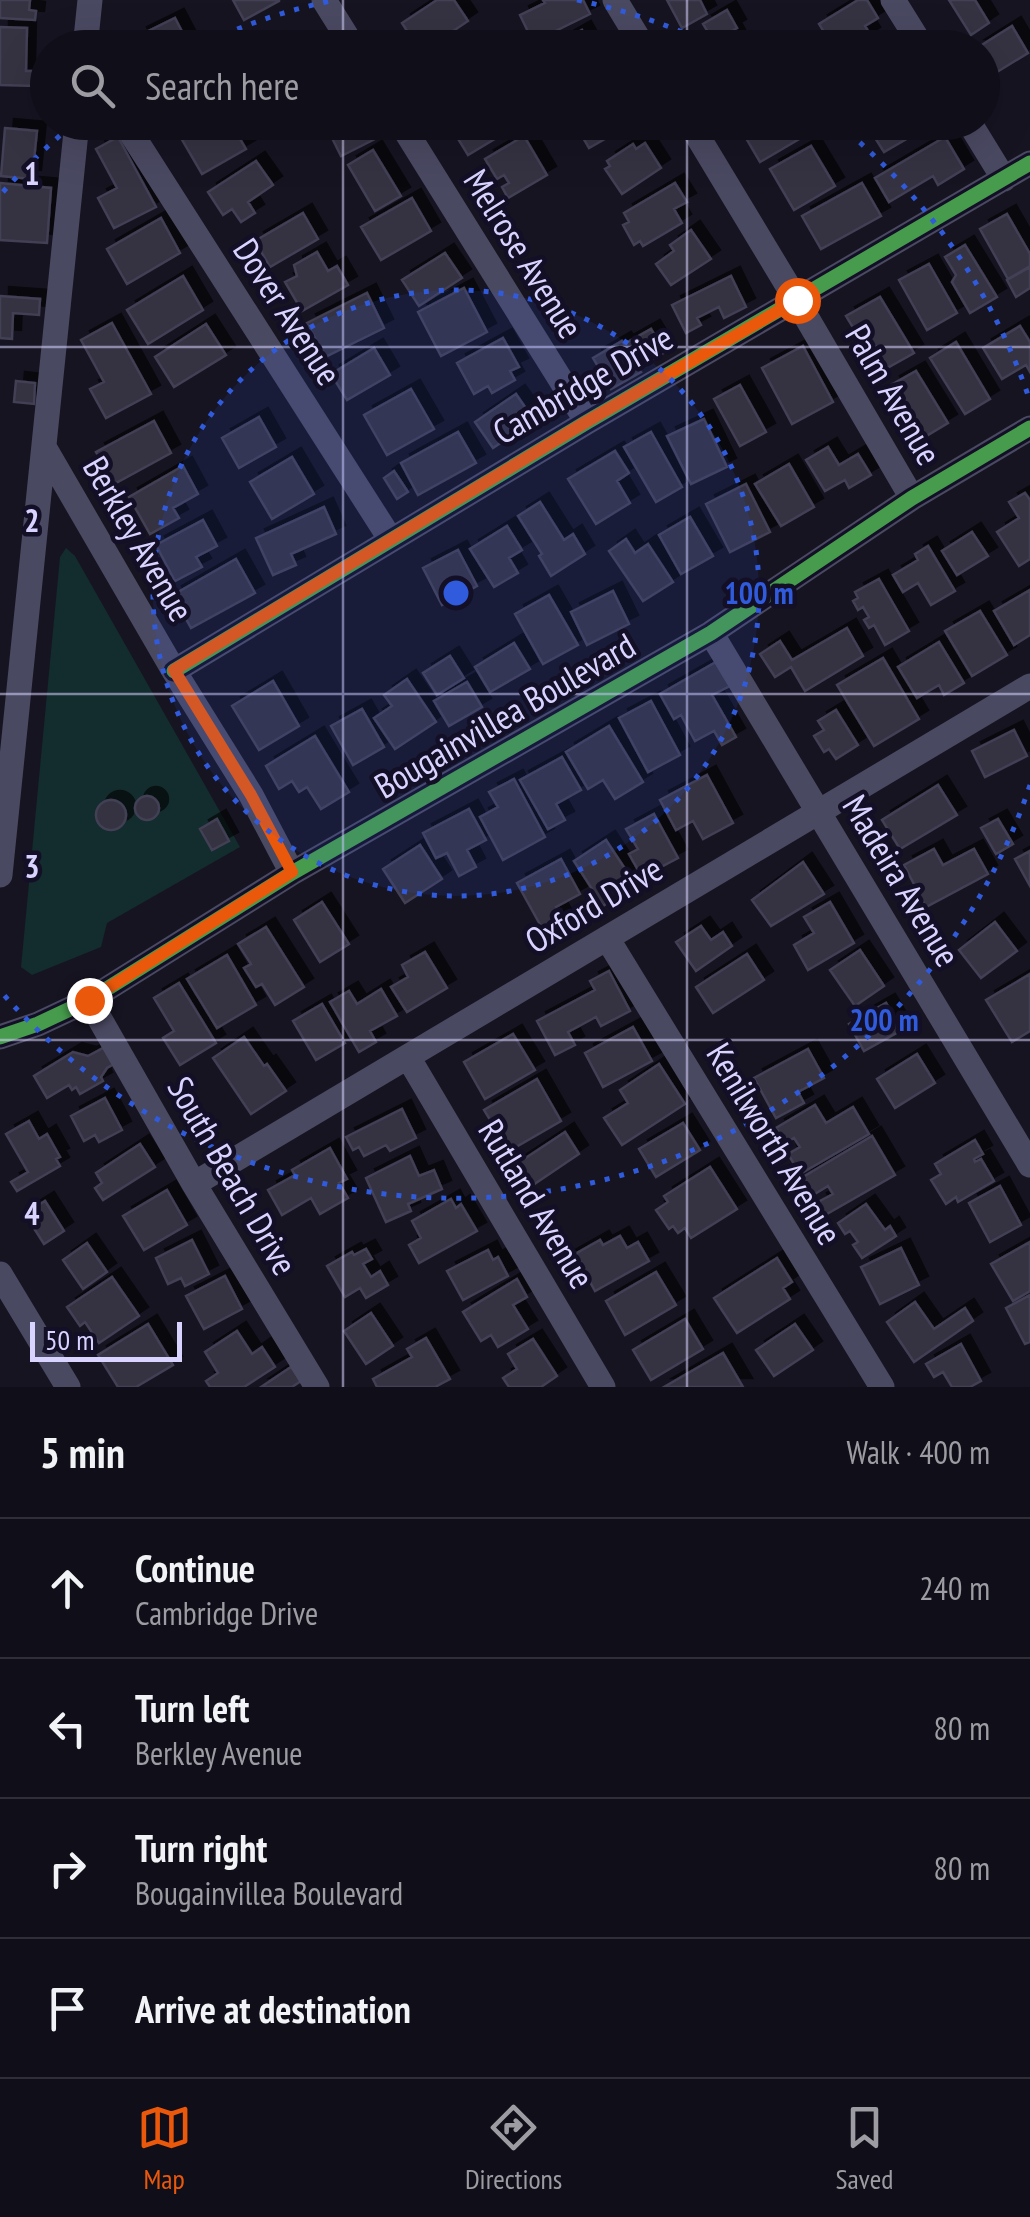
<!DOCTYPE html>
<meta charset="utf-8">
<style>
body{margin:0;font-family:"PT Sans Narrow",sans-serif;background:#1e1d26;color:#f1f3f6}
.scale{position:absolute;left:30px;bottom:25px;width:152px;box-sizing:border-box;padding-left:10px;border:5px solid #d9d4ff;border-top:0;font-size:28px;line-height:35px;white-space:nowrap;color:#d9d4ff;-webkit-text-stroke:8px #130f26;paint-order:stroke}
.stop{position:absolute;width:30px;height:30px;margin:-22px;border:8px solid #ea580c;border-radius:50%;background:#fff}
.stop.end{background:#ea580c;border-color:#fff;box-shadow:0 2px 10px #0008}
.list{margin:0;padding:0;list-style:none}
h2{display:flex;justify-content:space-between;align-items:center;height:130px;margin:0;padding:0 40px;font-size:42px}
h2 small{font-size:32px;font-weight:400;color:#9c9ca2}
.list li{display:grid;grid-template-columns:65px 1fr auto;gap:30px;align-items:center;box-sizing:border-box;height:140px;padding:0 40px;border-top:2px solid #302f38}
.list b{display:block;font-size:38px;white-space:nowrap}
.list p{margin:0;font-size:32px;white-space:nowrap;color:#9c9ca2}
.list em{font-size:32px;font-style:normal;color:#9c9ca2}
.icon{flex:none;width:55px;height:55px;fill:none;stroke:currentColor;stroke-width:2;stroke-linecap:round;stroke-linejoin:round}
.map{position:relative;flex:none;width:1030px;height:1387px;overflow:hidden}
.search{position:absolute;background:#100f19;box-shadow:0 10px 40px #0002;left:30px;right:30px;top:30px;height:110px;display:flex;align-items:center;gap:25px;box-sizing:border-box;padding:0 35px;border-radius:55px;color:#9c9ca2;font-size:38px}
.sheet{height:690px;background:#100f19}
nav{display:flex;justify-content:space-around;align-items:center;box-sizing:border-box;height:140px;border-top:2px solid #302f38;background:#100f19;font-size:28px;color:#9c9ca2}
nav a{display:grid;justify-items:center;gap:5px}
nav .on{color:#ea580c}
.map>svg:first-child{display:block}
</style>
<div class="map">
<svg width="1030" height="1387" viewBox="0 0 1030 1387">
<defs>
<filter id="shadow"><feDropShadow dx="9" dy="-9" stdDeviation="0" flood-color="#0009"/></filter>
</defs>
<rect width="100%" height="100%" fill="#161421"/>
<path fill="#132c2d" d="M66 548 75 556 240 847 107 923 101 947 32 975 21 967 60 557Z"/>
<path fill="#343243" stroke="#433f54" stroke-width="2.5" filter="url(#shadow)" d="M0 0H30L29 10 36 11 35 20 0 18Z
M233 0H279V1L244 20Z
M437 0H454L468 21 428 48H418L402 23Z
M543 0H583L590 14 533 42 520 15 545 3Z
M667 0H700L707 14 682 28Z
M858 0H867L878 18 865 26 871 36 852 48H834L819 24Z
M949 0H975L989 23 971 35Z
M727 10 737 28 732 31 741 48H712L716 45 703 24Z
M175 18 188 43 180 48H144L138 36Z
M1012 26 1028 53 992 75 982 59V48H977Z
M0 27 27 28 26 71H37V86L0 85Z
M582 30 592 48H550Z
M208 122H230L246 149 202 174 181 138Z
M328 122H367L375 139 341 156 325 124Z
M463 122H503L508 131 468 155 452 129Z
M579 122H630L631 124 589 148 575 124Z
M749 122H815L818 128 760 162 740 128Z
M865 122H934V123L884 152Z
M5 128 37 131 32 179 1 176Z
M524 136 547 175 508 198 502 187 509 183 504 175 497 179 485 159Z
M118 137 156 207 114 228 98 198 117 188 96 149Z
M945 137 964 169 938 185 933 176 889 202 875 178Z
M645 143 661 168 622 194 605 169 610 166 607 161 633 144 636 149Z
M811 146 835 186 794 210 770 169Z
M373 150 401 196 375 211 348 165Z
M256 161 273 185 248 202 255 213 241 222 232 209 223 215 208 192Z
M0 183 51 188 47 243 0 240Z
M675 183 687 202 674 209 682 223 643 246 640 241 634 245 623 225 629 222 624 213Z
M862 183 881 216 821 249 802 216Z
M412 198 431 231 381 260 361 227Z
M303 213 318 239 270 267 255 241Z
M1007 214 1030 254V266L1008 279 980 229Z
M161 218 180 253 127 284 107 249Z
M691 230 711 259 671 285 656 264 674 251 670 245Z
M965 245 997 297 970 313 952 282 956 275 945 257Z
M317 252 328 271 337 266 348 285 302 311 285 282 297 276 294 265Z
M445 253 462 278 419 306 402 280Z
M929 264 957 313 927 330 899 280Z
M1030 267V288L1016 297 1007 280Z
M183 276 203 310 148 344 127 310Z
M731 276 746 307 724 318 719 307 697 318 701 325 686 333 672 305Z
M464 288 487 332 441 356 418 312Z
M367 293 384 328 325 357 307 323Z
M0 296 40 299 39 315 13 313 12 339 0 338Z
M880 297 914 353 880 372 846 316Z
M112 323 151 394 106 418 90 389 104 382 81 340Z
M206 324 226 355 174 387 155 357Z
M1020 326 1030 342V372L1026 365 1002 379 983 348Z
M651 329 665 352 638 368 641 372 611 389 593 358 622 341 624 344Z
M503 338 519 367 510 371 515 380 492 393 488 386 474 394 457 363Z
M956 342 990 399 965 414 930 358Z
M803 346 833 402 792 424 762 368Z
M374 348 390 375 347 400 331 374Z
M916 371 948 423 923 438 891 385Z
M16 381 35 383 34 404 14 402Z
M740 385 766 432 740 446 714 399Z
M411 389 434 429 387 455 364 415Z
M516 394 534 420 493 448 475 422Z
M259 417 276 447 239 468 222 438Z
M704 419 727 467 691 484 667 436Z
M154 421 171 453 114 484 96 452Z
M458 432 476 463 418 495 401 463Z
M651 432 682 487 656 502 624 447Z
M828 447 839 465 858 454 871 475 849 488 845 480 825 491 806 460Z
M615 451 629 473 617 481 630 503 596 524 568 479Z
M292 457 314 494 272 519 250 482Z
M789 464 814 507 781 526 755 484Z
M183 466 198 494 173 508 179 518 150 534 129 497Z
M394 471 408 492 397 499 384 478Z
M746 484 770 532 730 552 706 504Z
M1025 493 1030 500V559L1019 566 997 532 1019 518 1009 502Z
M540 502 564 540 573 534 585 554 551 576 539 556 542 554 518 516Z
M324 507 336 534 291 554 296 565 273 575 256 538Z
M690 517 713 556 681 574 659 535Z
M203 520 217 546 196 557 202 567 175 581 156 545Z
M507 526 522 550 509 558 518 573 494 587 470 549Z
M972 532 988 556 957 575 942 551Z
M626 539 635 553 648 544 673 582 643 601 609 551Z
M928 546 955 591 931 605 918 583 903 592 893 575 918 560 915 554Z
M458 550 477 586 442 605 423 568Z
M236 559 255 593 191 628 173 595Z
M879 579 909 631 885 645 874 625 869 628 864 620 869 617 863 607 858 610 853 601 858 598 855 592Z
M1030 590V635L1014 645 994 611Z
M613 591 629 624 587 645 571 612Z
M549 595 578 645 543 664 515 614Z
M980 611 1007 655 972 676 945 631Z
M847 628 863 656 805 691 791 667 775 677 760 654 780 641 792 660Z
M939 642 964 683 944 695 939 685 917 698 898 667Z
M514 643 530 669 490 692 475 667Z
M450 656 464 678 437 695 423 673Z
M883 658 919 719 874 746 837 685Z
M716 662 730 686 712 695 736 737 722 745 714 731 695 741 681 715 674 719 660 694Z
M407 679 436 722 395 749 374 718 392 706 384 695Z
M273 681 299 726 259 750 232 706Z
M467 682 482 707 449 726 434 701Z
M651 701 680 755 648 772 619 718Z
M362 709 384 747 353 765 331 726Z
M836 710 858 745 836 759 829 749 824 752 814 736 824 730 818 721Z
M609 726 643 782 615 799 603 780 588 789 566 752Z
M1014 730 1027 756 985 777 972 751Z
M315 736 349 792 321 809 307 787 299 792 292 781 279 789 266 766Z
M562 757 581 790 556 804 565 820 548 829 520 780Z
M707 775 733 823 703 839 693 821 676 830 660 800Z
M514 779 545 837 503 860 480 817 498 807 489 792Z
M938 785 957 815 900 849 882 820Z
M135 808a12 12 0 1 1 24 0a12 12 0 1 1-24 0Z
M96 815a15 15 0 1 1 30 0a15 15 0 1 1-30 0Z
M469 809 486 840 467 850 476 867 459 876 447 853 436 858 423 833Z
M654 814 678 858 642 877 629 854 638 849 626 829Z
M217 819 229 841 212 850 200 829Z
M998 819 1013 844 996 854 981 828Z
M606 840 635 884 603 906 574 861Z
M420 845 442 879 405 903 383 869Z
M934 849 943 865 974 849 988 874 926 907 904 865Z
M1030 851V886L1015 859Z
M561 859 580 894 556 907 567 927 547 937 517 883Z
M803 862 824 894 771 926 752 900Z
M322 902 349 944 320 962 294 920Z
M830 902 854 943 808 970 794 945 814 933 804 917Z
M995 922 1017 951 981 978 959 950Z
M701 926 711 940 723 932 732 946 696 971 676 942Z
M266 927 304 987 275 1005 262 984 256 987 244 968 251 964 238 944Z
M860 950 884 986 855 1006 830 970Z
M425 952 447 988 407 1012 391 987 408 977 402 965Z
M747 954 764 980 713 1013 696 987Z
M227 955 256 1005 217 1028 187 979Z
M609 971 630 1011 601 1026 596 1017 568 1032 575 1045 555 1055 537 1021 595 990 590 981Z
M1030 974V1031L1012 1042 986 1000Z
M179 983 216 1043 180 1065 163 1038 174 1031 154 998Z
M381 989 397 1016 370 1031 376 1042 359 1052 330 1002 349 991 357 1004Z
M886 1003 902 1030 864 1051 849 1024Z
M322 1004 345 1043 316 1060 293 1021Z
M633 1027 652 1061 603 1087 585 1053Z
M513 1034 535 1070 485 1099 464 1062Z
M244 1037 264 1066 267 1064 286 1091 251 1114 213 1058Z
M105 1047 114 1064 107 1068 101 1077 103 1081 80 1094 76 1087 72 1090 69 1085 47 1098 34 1076 73 1052 88 1056Z
M808 1049 824 1078 798 1092 804 1103 776 1118 754 1078Z
M917 1054 935 1083 895 1108 877 1079Z
M659 1064 685 1104 622 1145 604 1118 628 1103 620 1090Z
M537 1079 561 1121 509 1151 484 1110Z
M105 1098 122 1130 99 1142 95 1135 84 1141 71 1116Z
M815 1105 826 1123 853 1107 869 1134 800 1174 788 1154 800 1147 794 1138 785 1143 776 1128Z
M402 1109 416 1138 390 1151 386 1145 364 1156 359 1147 353 1150 346 1137Z
M29 1121 39 1139 47 1134 60 1157 56 1159 60 1166 17 1191 11 1182 28 1172 6 1134Z
M683 1123 700 1150 656 1177 639 1149Z
M565 1132 579 1154 530 1187 515 1165Z
M872 1136 895 1175 825 1215 818 1202 833 1194 828 1186 813 1195 803 1177Z
M975 1140 983 1154 974 1159 975 1162 981 1159 994 1181 958 1202 956 1197 946 1204 931 1180 941 1174 935 1164Z
M140 1144 155 1167 103 1200 95 1188 102 1183 96 1173Z
M330 1148 347 1179 339 1183 348 1198 320 1214 311 1198 282 1215 268 1190 295 1175 292 1170Z
M410 1156 419 1176 434 1170 442 1189 408 1204 411 1211 386 1222 366 1178Z
M710 1167 737 1209 691 1238 685 1228 678 1233 673 1226 669 1229 656 1210 668 1202 664 1196Z
M1000 1186 1021 1225 990 1242 969 1203Z
M167 1190 187 1225 144 1250 123 1216Z
M451 1199 456 1208 461 1204 477 1231 419 1263 409 1245 421 1238 412 1221Z
M45 1201 64 1231 44 1244 28 1219 29 1211Z
M866 1204 885 1230 890 1226 896 1236 862 1258 853 1245 858 1242 850 1231 845 1234 838 1223Z
M620 1236 627 1248 638 1242 649 1261 595 1291 583 1269 570 1277 561 1262 600 1240 603 1245Z
M192 1240 209 1274 185 1286 181 1278 168 1284 156 1258Z
M1030 1242V1291L1013 1301 991 1264Z
M87 1243 107 1272 83 1289 63 1260Z
M901 1248 919 1285 880 1304 861 1267Z
M366 1249 372 1259 363 1264 371 1277 380 1271 388 1285 366 1298 360 1288 345 1297 327 1266 352 1252 354 1255Z
M488 1250 493 1260 498 1257 508 1276 463 1300 447 1271Z
M777 1258 792 1282 783 1288 790 1299 737 1333 714 1298Z
M656 1272 676 1305 625 1335 606 1301Z
M225 1276 242 1309 204 1329 186 1296Z
M112 1277 139 1316 99 1343 85 1322 80 1326 67 1307Z
M517 1279 527 1297 513 1305 528 1329 498 1347 491 1335 481 1341 463 1312Z
M1030 1295V1342L1025 1344 1006 1308Z
M915 1302 934 1329 965 1308 973 1321 914 1362 887 1322Z
M371 1313 393 1346 366 1364 344 1331Z
M685 1319 703 1349 651 1380 633 1350Z
M148 1324 173 1365 136 1387H118L98 1355Z
M795 1324 813 1350 774 1376 756 1350Z
M237 1331 252 1354 262 1347 275 1367 244 1387H210L206 1381 218 1373 205 1352Z
M426 1338 450 1379 435 1387H377L373 1379 412 1357 407 1349Z
M533 1339 557 1376 541 1387H509L503 1378 517 1369 508 1354Z
M961 1344 981 1381 970 1387H952L943 1372 934 1377 926 1364Z
M723 1353 743 1387H664Z
M291 1367 301 1381 292 1387H261Z"/>
<g fill="none" stroke-linecap="round" stroke-linejoin="round">
<path stroke="#4a4962" stroke-width="25" d="M324 0 354 48
M615 0 644 48
M893 0 923 48
M85 48 90 0
M124 122 391 540
M400 122 587 422
M689 122 797 301 912 498
M969 122 1004 179
M44 447 174 671 251 795 292 873
M711 633 1030 1165
M174 671 587 422 1030 163
M0 875 77 122
M607 938 882 1387
M89 1000 194 1184 317 1387
M0 1037 38 1024 89 1000 292 873 711 633 912 498 1030 428
M408 1057 603 1387
M194 1184 1030 686
M0 1274 68 1387"/>
<defs>
<path id="cycleway" d="M174 671 587 422 1030 163
M0 1037 38 1024 89 1000 292 873 711 633 912 498 1030 428"/>
</defs>
<use href="#cycleway" stroke="#130f26" stroke-width="21"/>
<use href="#cycleway" stroke="#469c4c" stroke-width="15"/>
</g>
<g fill="none" stroke-linecap="round" stroke-linejoin="round">
<path stroke="#ea580c" stroke-width="12" d="M89 1000 292 872 251 795 174 670 586 422 797 300"/>
</g>
<path fill="none" stroke="#d9d4ff" stroke-width="2.5" stroke-opacity="0.55" d="M343 0V48M687 0V48M343 122V1387M687 122V1387M0 347H1030M0 694H1030M0 1040H1030"/>
<circle cx="456" cy="593" r="303" fill="#305bdc" fill-opacity=".12"/>
<g fill="none" stroke="#305bdc" stroke-width="5" stroke-dasharray="5 10">
<circle cx="456" cy="593" r="303"/>
<path d="M1030 785A605 605 0 0 1 3 994M3 192A605 605 0 0 1 75 123M196 47A605 605 0 0 1 335 0M577 0A605 605 0 0 1 716 47M837 123A605 605 0 0 1 1030 401"/>
</g>
<g text-anchor="middle" stroke-width="9" stroke-linejoin="round" paint-order="stroke">
<g font-size="35" fill="#d9d4ff" stroke="#130f26">
<text transform="translate(523 254) rotate(58)" y="12">Melrose Avenue</text>
<text transform="translate(287 312) rotate(57)" y="12">Dover Avenue</text>
<text transform="translate(583 385) rotate(-30)" y="12">Cambridge Drive</text>
<text transform="translate(893 395) rotate(60)" y="12">Palm Avenue</text>
<text transform="translate(138 539) rotate(60)" y="12">Berkley Avenue</text>
<text transform="translate(505 716) rotate(-30)" y="12">Bougainvillea Boulevard</text>
<text transform="translate(901 881) rotate(59)" y="12">Madeira Avenue</text>
<text transform="translate(594 905) rotate(-31)" y="12">Oxford Drive</text>
<text transform="translate(774 1144) rotate(59)" y="12">Kenilworth Avenue</text>
<text transform="translate(232 1176) rotate(60)" y="12">South Beach Drive</text>
<text transform="translate(536 1204) rotate(59)" y="12">Rutland Avenue</text>
</g>
</g>
<g font-size="32" text-anchor="middle" font-weight="bold" fill="#d9d4ff" stroke="#130f26" stroke-width="9" stroke-linejoin="round" paint-order="stroke">
<text x="32" y="185">1</text>
<text x="32" y="532">2</text>
<text x="32" y="878">3</text>
<text x="32" y="1225">4</text>
</g>
<circle cx="456" cy="593" r="15" fill="#305bdc" stroke="#130f26" stroke-width="5"/>
<g font-size="30" text-anchor="middle" font-weight="bold" fill="#305bdc" stroke="#130f26" stroke-width="9" stroke-linejoin="round" paint-order="stroke">
<text x="759" y="604">100 m</text>
<text x="884" y="1031">200 m</text>
</g>
</svg>
<div class="scale">50 m</div>
<div class="stop" style="left:797px;top:300px"></div>
<div class="stop end" style="left:89px;top:1000px"></div>
<div class="search"><svg class="icon" aria-label="search" viewBox="0 0 24 24"><circle cx="10" cy="10" r="6"/><path d="M15 15l6 6"/></svg>Search here</div>
</div>
<section class="sheet">
<h2>5 min<small>Walk · 400 m</small></h2>
<ul class="list">
<li><svg class="icon" aria-label="ahead" viewBox="0 0 24 24"><path d="M12 20V5M6 11l6-6 6 6"/></svg><div><b>Continue</b><p>Cambridge Drive</p></div><em>240 m</em></li>
<li><svg class="icon" aria-label="left" viewBox="0 0 24 24"><path d="M17 20v-9H6M10 6l-5 5 5 5"/></svg><div><b>Turn left</b><p>Berkley Avenue</p></div><em>80 m</em></li>
<li><svg class="icon" aria-label="right" viewBox="0 0 24 24"><path d="M7 20v-9h11M14 6l5 5-5 5"/></svg><div><b>Turn right</b><p>Bougainvillea Boulevard</p></div><em>80 m</em></li>
<li><svg class="icon" aria-label="arrive" viewBox="0 0 24 24"><path d="M6 21V4h12l-3 4 3 4H6"/></svg><div><b>Arrive at destination</b></div></li>
</ul>
</section>
<nav>
<a class="on"><svg class="icon" aria-label="map" viewBox="0 0 24 24"><path d="M3 6l6-2 6 2 6-2v14l-6 2-6-2-6 2zM9 4v14M15 6v14"/></svg>Map</a>
<a><svg class="icon" aria-label="directions" viewBox="0 0 24 24"><path d="M12 3l9 9-9 9-9-9zM9 14v-3h6M13 9l2 2-2 2"/></svg>Directions</a>
<a><svg class="icon" aria-label="saved" viewBox="0 0 24 24"><path d="M7 4h10v16l-5-4-5 4z"/></svg>Saved</a>
</nav>
